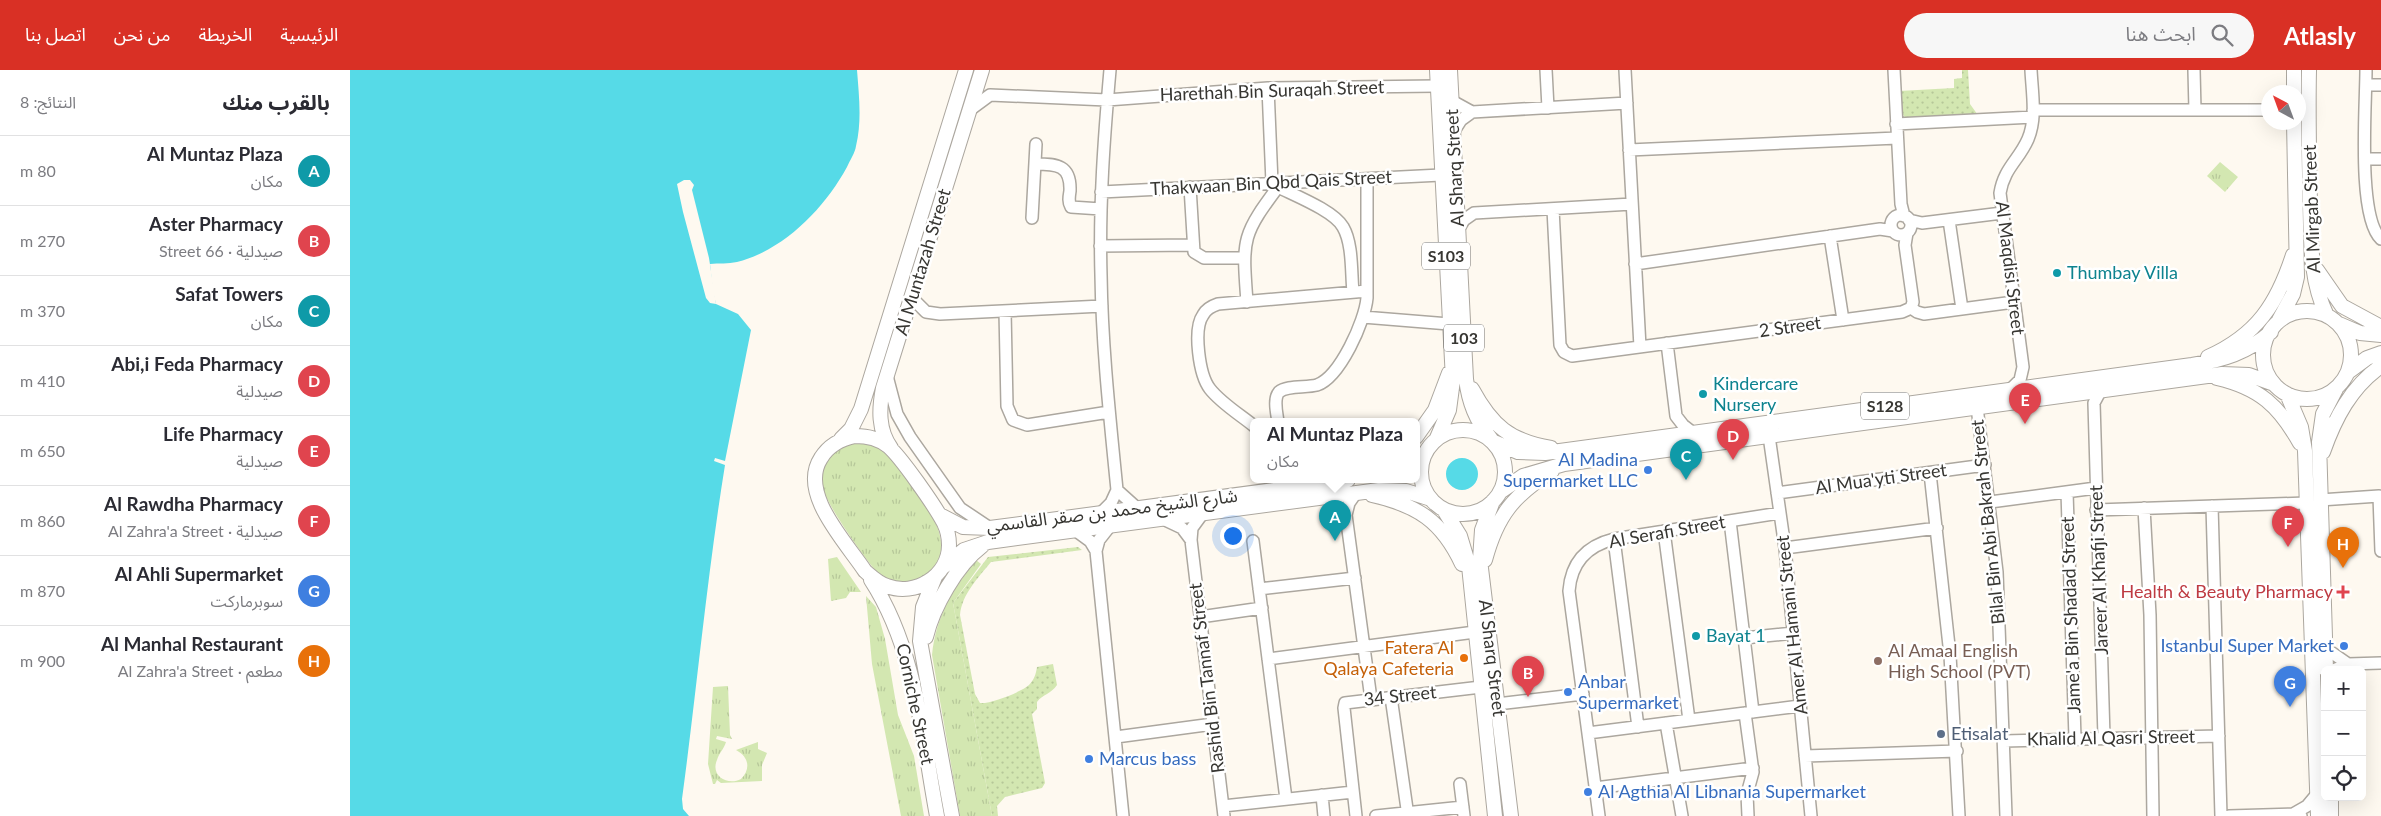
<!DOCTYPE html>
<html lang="ar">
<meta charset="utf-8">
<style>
body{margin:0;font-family:Lato,"Noto Sans Arabic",sans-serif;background:#f7f7f7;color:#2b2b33;direction:rtl}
.controls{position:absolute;right:15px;bottom:15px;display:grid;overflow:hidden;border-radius:8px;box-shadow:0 5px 20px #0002}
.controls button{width:45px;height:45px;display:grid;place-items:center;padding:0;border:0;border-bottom:1px solid #e1e1e2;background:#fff;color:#2b2b33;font:25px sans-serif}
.compass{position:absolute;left:1911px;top:15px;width:45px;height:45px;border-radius:50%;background:#fff;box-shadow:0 5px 20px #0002;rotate:319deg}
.you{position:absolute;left:882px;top:465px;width:18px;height:18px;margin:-12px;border:4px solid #fff;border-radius:50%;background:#1a73e8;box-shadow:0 0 0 8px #1a73e833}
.badge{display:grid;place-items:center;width:32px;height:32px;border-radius:50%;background:#d93025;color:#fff;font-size:16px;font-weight:700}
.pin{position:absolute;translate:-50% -41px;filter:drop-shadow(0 1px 2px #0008)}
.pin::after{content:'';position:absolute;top:26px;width:18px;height:15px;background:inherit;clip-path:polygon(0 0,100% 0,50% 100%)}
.popup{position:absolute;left:900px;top:348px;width:170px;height:65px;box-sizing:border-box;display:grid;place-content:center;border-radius:8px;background:#fff;filter:drop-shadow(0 1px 4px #0005);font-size:16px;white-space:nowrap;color:#7c7c81}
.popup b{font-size:19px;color:#2b2b33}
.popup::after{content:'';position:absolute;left:50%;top:100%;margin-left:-10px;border:10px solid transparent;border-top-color:#fff}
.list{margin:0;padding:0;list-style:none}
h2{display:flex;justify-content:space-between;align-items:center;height:65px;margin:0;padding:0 20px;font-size:21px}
h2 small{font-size:16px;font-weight:400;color:#7c7c81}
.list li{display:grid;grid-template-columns:32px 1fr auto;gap:15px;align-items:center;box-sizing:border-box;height:70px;padding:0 20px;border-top:1px solid #e1e1e2}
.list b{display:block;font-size:19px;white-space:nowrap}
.list p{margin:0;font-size:16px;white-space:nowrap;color:#7c7c81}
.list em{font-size:16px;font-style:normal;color:#7c7c81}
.icon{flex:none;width:28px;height:28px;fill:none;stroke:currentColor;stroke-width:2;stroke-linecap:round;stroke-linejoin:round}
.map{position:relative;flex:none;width:2031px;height:746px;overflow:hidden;direction:ltr}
header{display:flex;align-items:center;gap:30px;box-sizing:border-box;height:70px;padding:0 25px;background:#d93025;color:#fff}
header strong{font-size:24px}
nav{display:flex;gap:28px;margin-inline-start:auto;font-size:18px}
.search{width:350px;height:45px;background:#f7f7f7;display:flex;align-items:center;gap:12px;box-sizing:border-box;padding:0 18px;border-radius:28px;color:#7c7c81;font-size:19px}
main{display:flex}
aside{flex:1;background:#fff}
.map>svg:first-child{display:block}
</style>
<header>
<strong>Atlasly</strong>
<div class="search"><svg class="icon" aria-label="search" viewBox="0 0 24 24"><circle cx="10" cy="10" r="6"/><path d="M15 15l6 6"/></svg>ابحث هنا</div>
<nav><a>الرئيسية</a><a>الخريطة</a><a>من نحن</a><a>اتصل بنا</a></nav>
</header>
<main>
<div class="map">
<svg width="2031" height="746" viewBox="0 0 2031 746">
<defs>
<pattern id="grass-tufts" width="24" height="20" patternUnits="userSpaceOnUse" patternTransform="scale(1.25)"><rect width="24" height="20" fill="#d3e7b1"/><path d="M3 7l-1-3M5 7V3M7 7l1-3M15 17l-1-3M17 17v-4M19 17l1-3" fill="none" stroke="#b6c799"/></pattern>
<pattern id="park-dots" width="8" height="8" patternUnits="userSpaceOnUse" patternTransform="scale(1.25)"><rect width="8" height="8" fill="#d3e7b1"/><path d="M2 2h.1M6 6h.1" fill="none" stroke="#b6c799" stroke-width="1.8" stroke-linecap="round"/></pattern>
</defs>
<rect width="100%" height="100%" fill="#fef9f0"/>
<path fill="url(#grass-tufts)" d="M1870 92 1888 107 1875 122 1857 106Z
M499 371C507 372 519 371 526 375 539 380 581 442 587 456 591 466 593 479 589 489 580 510 550 520 531 506 519 496 481 440 475 424 472 416 472 407 474 398 477 385 489 378 499 371Z
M487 487 511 522H500L496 528 481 531 478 489Z
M626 490 631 494 603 533 642 746H610L582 585C586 547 602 520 626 490Z
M516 526 526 537 535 569 548 645 564 686 574 746H551L522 594Z
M378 616 380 665 382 669 367 666 366 669 376 672C374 679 369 683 367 690 360 706 378 716 391 709 401 699 399 687 386 680L408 672V679L417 683 412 695V711L371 713 367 710 365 714H363L358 694 363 617Z"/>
<path fill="url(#park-dots)" d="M1612 0H1618L1620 34 1630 48 1557 50 1550 41 1549 21 1604 18V9L1612 8Z
M728 477 732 480 641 492C628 508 612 524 610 545L625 624 630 633C641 634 671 622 679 615 684 610 686 604 687 597L703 594 707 615C701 624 693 624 687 632V639L682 644 695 713 692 718 655 727 647 736 648 746H642L603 533 638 487Z"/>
<path fill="#56dae7" d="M0 0H507C509 26 512 51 506 76 505 83 500 90 497 97 474 139 434 180 387 192 378 194 369 193 360 194L363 221 366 234 388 244 401 260 375 391 365 388 364 391 375 395C357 506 347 618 332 729L333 739 339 746H0Z
M1096 404a16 16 0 1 1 32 0a16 16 0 1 1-32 0Z"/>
<path fill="#fef9f0" d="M334 110H340L344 115 342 120 359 188 366 234 360 233 356 228 333 142 327 114Z"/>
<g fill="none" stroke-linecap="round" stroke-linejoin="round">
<defs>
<path id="minor" d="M1196 0 1198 38
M1275 0 1290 277
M1544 0 1551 134 1554 146
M1844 0 1845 40
M2016 0C2016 35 2007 147 2031 169
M2016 15H2031
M918 18 922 113
M1102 31 1122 42 1277 33
M621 39 640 25 757 30 918 18 1087 16
M1683 40H1918
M1546 54 1683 47
M1104 61 1111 50 1122 42
M1279 80 1547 68
M2015 89H2031
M685 94C707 94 721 95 720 121 719 127 718 132 721 137L751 139
M840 117 844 182 854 188H893
M928 117C946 126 984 141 993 157 1003 174 1001 203 1003 222
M751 122 1091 105
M1203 139 1210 275 1214 282 1222 286 1552 242 1561 238
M1541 155a10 10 0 1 1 20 0a10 10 0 1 1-20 0Z
M682 148 686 74
M1559 150 1572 153 1652 143
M1599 150 1612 239
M1108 160 1114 150 1124 143 1282 134
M1557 163 1555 175 1563 232 1561 238
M1480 166 1493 250
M750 176 842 175
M1285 194 1530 159 1543 161
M561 227 576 242 590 244 752 236
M897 232C892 167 892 165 931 113
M1561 238 1567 242 1574 244 1664 232
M655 241 657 336 663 350 677 355 759 342
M1013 247 1099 254
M1317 273 1326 346 1333 355 1342 362
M537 306 547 344 560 367 610 438 640 458
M1661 319 1670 310 1673 297 1650 123C1654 98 1669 90 1678 69 1687 48 1682 22 1681 0
M1751 320 1744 333 1754 667
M1627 337 1647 502 1656 746
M928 352C927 344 923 329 929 322 937 315 956 318 967 315 990 307 1015 251 1017 228V109
M904 356C889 344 871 333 860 319 849 305 843 259 853 245 856 239 862 236 868 234L1017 221
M1419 366 1435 478 1461 746
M1580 403 1600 585 1609 746
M767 420 787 438
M1717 422 1725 668
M1006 423 999 433 996 445 1021 629
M1427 423 1635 395
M1970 430 2029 426 2031 481
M1640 432 1746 418
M1862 436 1871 746
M1794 438 1800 545 1803 746
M1746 440 1956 433
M751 443 761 433 767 420C760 349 752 277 751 205 749 136 754 68 760 0
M853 443 842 458 841 470 874 746
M813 449 832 458 841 470
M1380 451 1403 642
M725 460 740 471 746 481 773 746
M1314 461 1339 650
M1264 469 1288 657
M903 471 936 729
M1435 478 1587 458
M746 481 749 470 760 456
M909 519 1005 508
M850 547 912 538
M1394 568 1444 563
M1975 578 1998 594
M918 589 1125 562
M1983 600 1998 594 2031 593
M1041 627 1058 746
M1147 634 1233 624
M1395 643 1403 702 1397 724 1398 746
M1316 653 1332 746
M1238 663 1450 636
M766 667 863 654
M1654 671 1869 666
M1455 686 1607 681
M1110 714 1114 746
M1245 718 1403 698
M972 725 974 746
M873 736 1003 722
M1943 744 1957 736 1967 724
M1006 746 994 638 995 633 1131 617
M1026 746 1113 737
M1249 746 1219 521C1221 493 1236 476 1264 469L1430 443
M1879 746 1943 744 1951 746"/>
<path id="major" d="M1087 0 1103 310 1099 340 1087 368
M1100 0 1116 309C1119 333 1126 350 1141 369
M1959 0C1958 45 1959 89 1960 134 1961 173 1960 210 1977 246
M1944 22V0
M1967 200 1992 236 2031 257
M1913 285a44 44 0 1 1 88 0a44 44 0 1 1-88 0Z
M1929 250 1943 224 1947 207 1944 52
M1989 254 2010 263 2031 265
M1858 287C1907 265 1927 234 1943 185
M1998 302 2017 288 2031 283
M1867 308C1910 318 1929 336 1950 373
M1122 319C1142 356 1160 371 1201 378
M1937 324 1951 357 1955 381 1968 746
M1071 402a42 42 0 1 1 84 0a42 42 0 1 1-84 0Z
M505 366C517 366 528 368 538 376 551 387 585 436 594 453 597 459 599 467 599 475 599 506 565 527 537 516 528 513 522 507 515 501 496 472 448 423 471 388 479 375 490 369 505 366Z
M1066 367 1085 340 1099 303
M491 369 501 359 511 339 616 0
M1144 372 1168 382 1195 383 1842 295C1873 290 1897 283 1921 262
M541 378C528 360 529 339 533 318L632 0
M1973 382C1985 348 2001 317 2031 296
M1150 422 1173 406 1214 394 1872 304 1899 305 1924 314
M1022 425C1067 435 1092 451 1112 494
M1143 431 1132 460 1130 490 1161 746
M1094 440 1110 466 1119 496 1145 746
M590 445 613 457 640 458 998 410
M1135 490C1147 445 1164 425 1202 401
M593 497 614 480 638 472 1029 420 1056 421 1081 429
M585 507 573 537 570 571 602 746
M521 510C566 579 572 666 587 746
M576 567C583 537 607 495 632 476
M1976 600 1969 372 1973 344 1986 319
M1981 727V746"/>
</defs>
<use href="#minor" stroke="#aca79f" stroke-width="14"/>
<use href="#major" stroke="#aca79f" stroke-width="16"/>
<use href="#minor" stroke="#fff" stroke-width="11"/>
<use href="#major" stroke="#fff" stroke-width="14"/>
</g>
<g fill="#0f9aa8" stroke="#fff" stroke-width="2">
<circle cx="1707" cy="203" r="5"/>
<circle cx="1353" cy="324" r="5"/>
<circle cx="1346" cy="566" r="5"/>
</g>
<g fill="#3f7fe0" stroke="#fff" stroke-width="2">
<circle cx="1298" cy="400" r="5"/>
<circle cx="1994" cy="576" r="5"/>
<circle cx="1218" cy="622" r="5"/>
<circle cx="739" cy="689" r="5"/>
<circle cx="1238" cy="722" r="5"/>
</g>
<path fill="#e0444e" stroke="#fff" stroke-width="2" d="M1990.5 514.5h5v5h5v5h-5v5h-5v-5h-5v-5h5z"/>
<circle fill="#e8710a" stroke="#fff" stroke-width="2" cx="1114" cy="588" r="5"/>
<circle fill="#8d6e63" stroke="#fff" stroke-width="2" cx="1528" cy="591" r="5"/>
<circle fill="#5c6f8a" stroke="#fff" stroke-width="2" cx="1591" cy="664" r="5"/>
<g text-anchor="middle" stroke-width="5" stroke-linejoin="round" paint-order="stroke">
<g fill="#fff" stroke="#737270" stroke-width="1">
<rect x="1072" y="172.5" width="48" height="27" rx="4"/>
<rect x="1094" y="254.5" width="40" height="27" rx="4"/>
<rect x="1511" y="322.5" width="48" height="27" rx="4"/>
</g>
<g font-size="16" font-weight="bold" fill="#373632">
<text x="1096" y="192">S103</text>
<text x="1114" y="274">103</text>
<text x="1535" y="342">S128</text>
</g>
<g font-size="18" fill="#373632" stroke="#fff">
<text transform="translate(922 21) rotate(-2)" y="6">Harethah Bin Suraqah Street</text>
<text transform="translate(1105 98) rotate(-93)" y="6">Al Sharq Street</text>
<text transform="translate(921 113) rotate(-3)" y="6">Thakwaan Bin Qbd Qais Street</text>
<text transform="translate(1962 139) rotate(-92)" y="6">Al Mirgab Street</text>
<text transform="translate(573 192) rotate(-73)" y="6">Al Muntazah Street</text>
<text transform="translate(1660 198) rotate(83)" y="6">Al Maqdisi Street</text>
<text transform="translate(1440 257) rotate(-8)" y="6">2 Street</text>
<text transform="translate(1531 409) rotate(-8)" y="6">Al Mua'yti Street</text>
<text transform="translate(762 441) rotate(-7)" y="6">شارع الشيخ محمد بن صقر القاسمي</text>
<text transform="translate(1638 452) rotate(-96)" y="6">Bilal Bin Abi Bakrah Street</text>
<text transform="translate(1317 462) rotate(-10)" y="6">Al Serafi Street</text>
<text transform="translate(1749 500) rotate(-92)" y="6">Jareer Al Khafji Street</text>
<text transform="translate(1721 545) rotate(-92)" y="6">Jame'a Bin Shadad Street</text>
<text transform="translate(1442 555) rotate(-96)" y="6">Amer Al Hamani Street</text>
<text transform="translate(1142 588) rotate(83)" y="6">Al Sharq Street</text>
<text transform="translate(857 608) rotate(-97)" y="6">Rashid Bin Tannaf Street</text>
<text transform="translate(1050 626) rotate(-6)" y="6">34 Street</text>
<text transform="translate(565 634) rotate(78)" y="6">Corniche Street</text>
<text transform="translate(1761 668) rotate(-1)" y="6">Khalid Al Qasri Street</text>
</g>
<g font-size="18" fill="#0d838f" stroke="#fff" text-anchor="start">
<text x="1717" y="209">Thumbay Villa</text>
<text x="1363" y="320">Kindercare<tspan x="1363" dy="21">Nursery</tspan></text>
<text x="1356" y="572">Bayat 1</text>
</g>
<g font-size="18" fill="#366cbe" stroke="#fff" text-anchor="start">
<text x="1288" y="396" text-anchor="end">Al Madina<tspan x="1288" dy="21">Supermarket LLC</tspan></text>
<text x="1984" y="582" text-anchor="end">Istanbul Super Market</text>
<text x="1228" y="618">Anbar<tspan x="1228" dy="21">Supermarket</tspan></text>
<text x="749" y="695">Marcus bass</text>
<text x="1248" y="728">Al Agthia Al Libnania Supermarket</text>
</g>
<g font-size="18" fill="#be3a42" stroke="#fff" text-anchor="end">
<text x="1983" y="528">Health &amp; Beauty Pharmacy</text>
</g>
<g font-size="18" fill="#c56008" stroke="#fff" text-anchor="end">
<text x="1104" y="584">Fatera Al<tspan x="1104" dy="21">Qalaya Cafeteria</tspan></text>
</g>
<g font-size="18" fill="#785e54" stroke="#fff" text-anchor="start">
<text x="1538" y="587">Al Amaal English<tspan x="1538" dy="21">High School (PVT)</tspan></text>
</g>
<g font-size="18" fill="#4e5e75" stroke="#fff" text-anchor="start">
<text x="1601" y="670">Etisalat</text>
</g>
</g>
</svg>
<div class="controls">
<button>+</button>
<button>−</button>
<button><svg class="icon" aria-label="locate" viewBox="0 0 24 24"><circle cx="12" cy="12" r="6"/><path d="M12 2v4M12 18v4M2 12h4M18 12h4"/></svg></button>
</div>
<svg class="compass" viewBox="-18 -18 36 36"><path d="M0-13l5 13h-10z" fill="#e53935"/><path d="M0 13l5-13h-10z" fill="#7c7c81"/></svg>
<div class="you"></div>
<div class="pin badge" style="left:985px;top:471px;background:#0f9aa8">A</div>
<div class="popup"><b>Al Muntaz Plaza</b>مكان</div>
<div class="pin badge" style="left:1178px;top:627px;background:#e0444e">B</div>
<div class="pin badge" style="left:1336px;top:410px;background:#0f9aa8">C</div>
<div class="pin badge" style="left:1383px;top:390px;background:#e0444e">D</div>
<div class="pin badge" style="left:1675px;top:354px;background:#e0444e">E</div>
<div class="pin badge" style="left:1938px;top:477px;background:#e0444e">F</div>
<div class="pin badge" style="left:1940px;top:637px;background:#3f7fe0">G</div>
<div class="pin badge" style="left:1993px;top:498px;background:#e8710a">H</div>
</div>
<aside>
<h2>بالقرب منك<small>النتائج: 8</small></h2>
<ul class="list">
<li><span class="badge" style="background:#0f9aa8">A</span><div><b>Al Muntaz Plaza</b><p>مكان</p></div><em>80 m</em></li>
<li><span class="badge" style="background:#e0444e">B</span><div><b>Aster Pharmacy</b><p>صيدلية · 66 Street</p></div><em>270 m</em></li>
<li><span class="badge" style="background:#0f9aa8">C</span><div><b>Safat Towers</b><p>مكان</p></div><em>370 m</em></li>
<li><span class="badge" style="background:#e0444e">D</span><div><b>Abi,i Feda Pharmacy</b><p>صيدلية</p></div><em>410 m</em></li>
<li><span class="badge" style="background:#e0444e">E</span><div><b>Life Pharmacy</b><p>صيدلية</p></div><em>650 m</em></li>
<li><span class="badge" style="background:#e0444e">F</span><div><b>Al Rawdha Pharmacy</b><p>صيدلية · Al Zahra'a Street</p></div><em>860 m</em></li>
<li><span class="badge" style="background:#3f7fe0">G</span><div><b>Al Ahli Supermarket</b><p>سوبرماركت</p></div><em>870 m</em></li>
<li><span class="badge" style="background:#e8710a">H</span><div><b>Al Manhal Restaurant</b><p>مطعم · Al Zahra'a Street</p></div><em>900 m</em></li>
</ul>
</aside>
</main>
